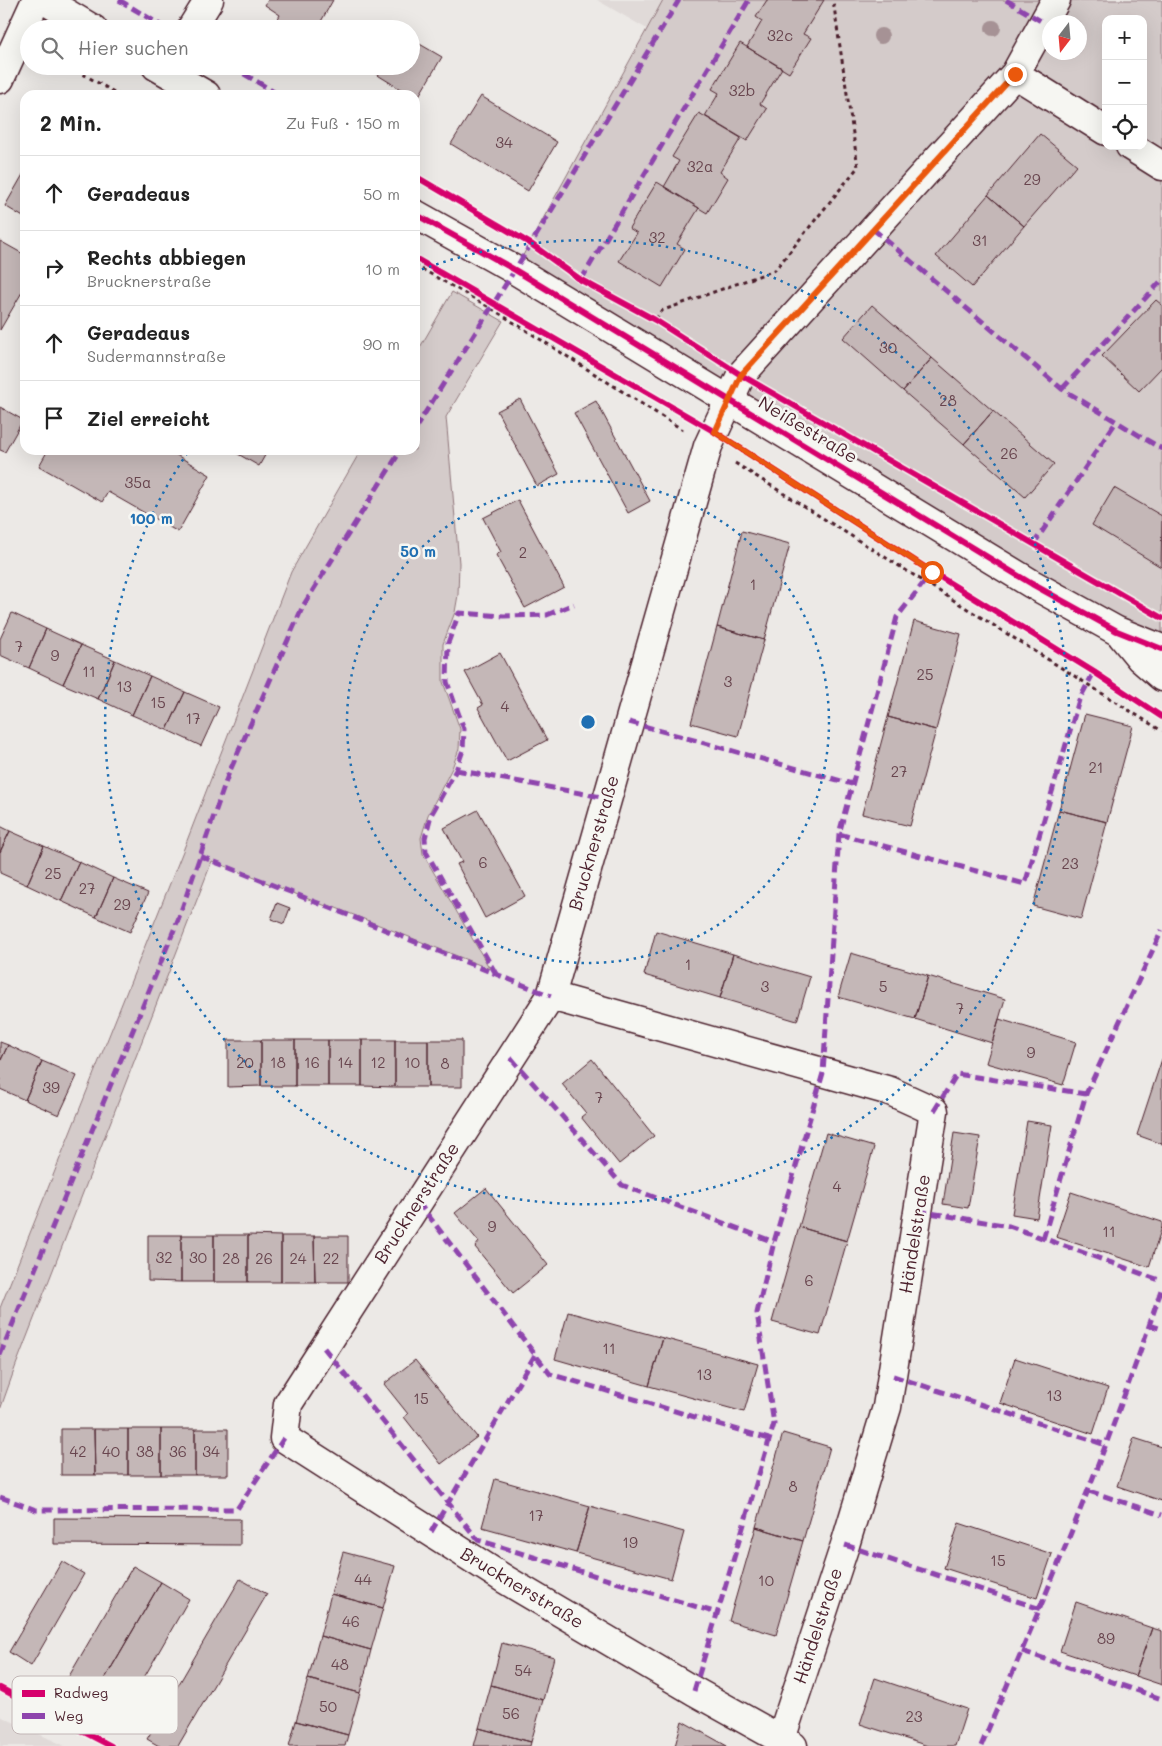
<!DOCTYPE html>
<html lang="de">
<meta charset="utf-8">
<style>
body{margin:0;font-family:Mali,sans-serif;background:#f2f2f2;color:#222}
.controls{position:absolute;right:15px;top:15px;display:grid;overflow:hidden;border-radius:10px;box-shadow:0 5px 20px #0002}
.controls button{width:45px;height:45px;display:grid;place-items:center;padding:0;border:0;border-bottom:1px solid #e0e0e0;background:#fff;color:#222;font:25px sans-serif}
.compass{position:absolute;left:1042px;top:15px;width:45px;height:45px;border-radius:50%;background:#fff;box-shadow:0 5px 20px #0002;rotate:196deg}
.stop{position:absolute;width:15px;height:15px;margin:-11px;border:4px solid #ea580c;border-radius:50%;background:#fff}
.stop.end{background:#ea580c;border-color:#fff;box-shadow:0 1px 5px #0008}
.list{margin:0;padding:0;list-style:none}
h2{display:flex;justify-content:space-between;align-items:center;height:65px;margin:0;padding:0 20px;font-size:21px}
h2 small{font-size:16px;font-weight:400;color:#767676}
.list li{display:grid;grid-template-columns:32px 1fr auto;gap:15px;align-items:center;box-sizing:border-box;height:75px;padding:0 20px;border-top:1px solid #e0e0e0}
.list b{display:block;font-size:19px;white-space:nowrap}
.list p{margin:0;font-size:16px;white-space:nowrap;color:#767676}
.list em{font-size:16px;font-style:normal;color:#767676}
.icon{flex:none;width:28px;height:28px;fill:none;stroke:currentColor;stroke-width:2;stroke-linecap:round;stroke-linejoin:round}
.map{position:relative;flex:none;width:1162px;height:1746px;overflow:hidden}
.search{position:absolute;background:#fff;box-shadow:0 5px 20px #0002;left:20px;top:20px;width:400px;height:55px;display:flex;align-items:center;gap:12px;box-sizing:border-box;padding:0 18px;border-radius:28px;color:#767676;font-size:19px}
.panel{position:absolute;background:#fff;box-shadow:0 5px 20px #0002;left:20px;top:90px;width:400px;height:365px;border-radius:15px}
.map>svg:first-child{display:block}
</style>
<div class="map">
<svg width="1162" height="1746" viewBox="0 0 1162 1746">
<rect width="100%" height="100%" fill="#ece9e6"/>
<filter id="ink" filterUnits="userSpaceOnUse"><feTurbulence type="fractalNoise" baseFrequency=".02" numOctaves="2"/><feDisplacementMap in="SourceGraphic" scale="10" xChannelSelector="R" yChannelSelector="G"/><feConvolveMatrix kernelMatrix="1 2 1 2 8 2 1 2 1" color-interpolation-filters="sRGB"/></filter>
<g filter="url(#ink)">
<path fill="#e0dad8" d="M597 0H663L647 29Z
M0 1716 65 1746H0Z"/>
<path fill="#d4cbca" stroke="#8f757a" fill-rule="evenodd" d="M663 0H1162V649L515 270ZM1106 19H1143V146H1106ZM1050 22H1080V52H1050Z
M452 292 503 321 446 417 459 563 458 595 455 612 443 644V682L460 729 459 749 452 768 428 815 421 838 423 854 490 969 326 904V906L212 861 16 1365 0 1410V1308L183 851 291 572 361 450H415V356Z"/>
<path fill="#c4b7b7" stroke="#4a1f2b" d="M268 0H333L319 25 326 29H272L280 15 265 5Z
M767 0H824L803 34 811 38 789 73 747 47 762 21 756 17Z
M411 39 442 57 417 99 415 95H410L363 66H411Z
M740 43 782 68 760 104 767 109 747 141 705 116 719 93 712 89Z
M481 96 557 142 528 191 451 144Z
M699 113 741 138 720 172 728 178 707 213 664 187 679 161 672 157Z
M1040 134 1077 165 1024 226 988 195Z
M25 171V218L5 206Z
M657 182 699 208 677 244 685 249 662 287 619 261 637 233 629 228Z
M988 195 1024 226 972 287 936 256Z
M0 241 25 255V287L0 330Z
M1156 300 1162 305V367L1139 391 1102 356Z
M872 305 932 358 903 391 843 338Z
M932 358 993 411 964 444 903 391Z
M520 399 559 474 537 486 497 411Z
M596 401 650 501 628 513 574 413Z
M0 407 23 420 5 452 0 450Z
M993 411 1054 464 1025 497 964 444Z
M48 450H168L210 475 178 532 108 492 102 502 39 466Z
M231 450H268L259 466Z
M1114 488 1162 516 1161 567 1092 525Z
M518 500 564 587 525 608 496 555 501 552 483 518Z
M742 531 790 544 764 640 717 627Z
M12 613 46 629 29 668 0 655V639Z
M914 621 961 634 936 730 888 717Z
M717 627 764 640 738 736 691 723Z
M46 629 81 645 63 684 29 668Z
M81 645 115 660 98 699 63 684Z
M500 653 547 740 507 761 478 708 483 705 465 672Z
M115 660 150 676 132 715 98 699Z
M150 676 185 692 167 730 132 715Z
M185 692 219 707 201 746 167 730Z
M1085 714 1133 726 1107 822 1059 810Z
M888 717 936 730 910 826 862 814Z
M478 810 525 896 485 918 457 864 462 862 444 828Z
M1059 810 1107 822 1081 919 1033 906Z
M0 826 10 831 0 852Z
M10 831 44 846 27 885 0 873V852Z
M44 846 79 862 61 901 27 885Z
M79 862 113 878 96 917 61 901Z
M113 878 148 893 130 932 96 917Z
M277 903 290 908 284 924 271 919Z
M656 931 733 954 720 998 644 975Z
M851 953 928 976 915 1019 838 997Z
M733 954 810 977 797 1021 720 998Z
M928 976 1005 999 992 1043 915 1019Z
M999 1019 1076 1042 1063 1085 986 1063Z
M228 1040H261V1086L228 1087Z
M261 1040H295V1086H261Z
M295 1040H328V1086H295Z
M328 1040H362V1086H328Z
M362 1040H395V1087L362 1086Z
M395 1040H428V1087H395Z
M428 1040H462V1087H428Z
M0 1042 8 1045 0 1062Z
M8 1045 42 1061 25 1100 0 1089V1062Z
M592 1059 654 1136 619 1164 581 1117 586 1113 562 1084Z
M1162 1059V1144L1137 1135Z
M42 1061 77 1076 59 1115 25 1100Z
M1027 1121 1052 1125 1037 1218 1012 1214Z
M826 1133 874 1147 847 1241 799 1227Z
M954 1133 980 1137 968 1208 943 1204Z
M486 1188 548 1265 513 1293 475 1247 479 1242 455 1213Z
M1071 1192 1162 1222V1227L1149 1267 1056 1237Z
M799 1227 847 1241 820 1335 772 1322Z
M148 1235H181V1282L148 1281Z
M181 1235H214V1282H181Z
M214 1235H248V1282H214Z
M248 1235 281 1236V1282H248Z
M281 1236H314L315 1282H281Z
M314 1236H348V1282H315Z
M568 1312 663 1338 649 1386 555 1359Z
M663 1338 758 1364 744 1412 649 1386Z
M1015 1358 1108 1388 1093 1434 1000 1403Z
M415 1360 477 1437 441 1464 404 1417 408 1414 384 1384Z
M61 1429H94L95 1475H61Z
M94 1429H128V1475H95Z
M128 1429H161V1475H128Z
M161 1429H195V1475H161Z
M195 1429H228V1475H195Z
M783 1433 830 1447 803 1541 756 1527Z
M1134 1438 1162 1447V1501L1117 1486Z
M495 1479 590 1506 576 1553 482 1527Z
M590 1506 684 1532 671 1579 576 1553Z
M54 1518 240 1519V1545L54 1544Z
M959 1523 1052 1554 1037 1598 944 1568Z
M756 1527 803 1541 776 1635 729 1621Z
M343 1552 395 1566 383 1608 331 1594Z
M62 1561 84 1574 31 1666 9 1652Z
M133 1566 161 1582 89 1706 61 1690Z
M240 1579 267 1594 178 1746H159L147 1739Z
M161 1582 189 1599 118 1723 89 1706Z
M331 1594 383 1608 371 1650 320 1636Z
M1076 1602 1152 1628 1135 1676 1060 1651Z
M1152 1628 1162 1631V1685L1135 1676Z
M320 1636 371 1650 360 1693 308 1679Z
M502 1643 554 1657 543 1700 491 1685Z
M875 1678 967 1709 955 1746H928L860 1724Z
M308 1679 360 1693 348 1735 296 1721Z
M491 1685 543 1700 531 1742 479 1728Z
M296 1721 348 1735 345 1746H289Z
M682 1721 727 1746H675Z
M479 1728 531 1742 530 1746H474Z"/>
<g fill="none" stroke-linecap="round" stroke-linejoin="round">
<defs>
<path id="minor" d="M191 29 209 0
M1015 74 1106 131
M0 79 36 0
M1130 146 1162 166
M551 996 890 1091 934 1111 887 1407 845 1545 781 1739
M793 1746 694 1691 506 1580 284 1438 288 1404 551 996 708 446 741 375 1015 74 1056 0"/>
<path id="tertiary" d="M44 0 93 29
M156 66 206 95
M415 214 515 270 1032 584 1117 631 1162 649
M1122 636 1140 658 1162 677"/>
</defs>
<use href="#minor" stroke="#4a1f2b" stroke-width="31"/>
<use href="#tertiary" stroke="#4a1f2b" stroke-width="31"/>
<path stroke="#4a1f2b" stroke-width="3" stroke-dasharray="4 4" stroke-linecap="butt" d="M69 66 119 95
M415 265 491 308 683 430
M656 319 661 311 775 270 858 167 833 0
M735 463 1162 731"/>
<use href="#minor" stroke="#f6f6f2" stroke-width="28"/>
<use href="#tertiary" stroke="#f6f6f2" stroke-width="28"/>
<path stroke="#8e44ad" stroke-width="5" stroke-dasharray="10 5" stroke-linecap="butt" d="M119 0 167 29
M1006 0 1044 23
M231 66 279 95
M873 229 1062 389 1162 449
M581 280 749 0
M1062 389 1162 280
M415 429 531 244 679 0
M1033 545 1116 422
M629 722 852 784
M456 770 607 798
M839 834 1025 884 1079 700 1094 672
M200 856 551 996
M496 974 426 852 425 838 431 815 456 770 463 750 464 729 447 682 448 643 459 613 504 616 547 615 574 604
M511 1058 622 1185 774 1242
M934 1111 957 1074 1086 1094
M418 1202 550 1374 769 1439
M918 1211 1009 1226 1162 1281
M1043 1239 1086 1094 1162 930
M1149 1325 1162 1329
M324 1348 478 1540 717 1613
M0 1355 178 920 228 775 303 606 401 450
M893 1376 1106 1445
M1089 1491 1162 1515
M0 1497 36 1510 237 1509 284 1438
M431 1532 535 1355
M845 1545 1041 1609
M1022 1651 1162 1699
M694 1691 774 1424 757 1313 774 1242 823 1073 839 834 897 617 932 572
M981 1746C1046 1595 1111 1443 1162 1287"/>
<defs>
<path id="cycleway" d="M415 176 531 244 581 280 655 320 741 375 1162 618
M415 214 515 270 1032 584 1117 631 1162 649
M415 258 715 432 932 572 1094 672 1162 717
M0 1688 111 1746"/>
</defs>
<use href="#cycleway" stroke="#f6f6f2" stroke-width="9"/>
<use href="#cycleway" stroke="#d6006c" stroke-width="6"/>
</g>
<g fill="#a69295">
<circle cx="993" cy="28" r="8"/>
<circle cx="881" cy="36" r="8"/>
</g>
</g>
<g fill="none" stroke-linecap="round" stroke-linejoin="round" filter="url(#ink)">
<path stroke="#ea580c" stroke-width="6" d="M932 572 715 432 741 375 1015 74"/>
</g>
<g fill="none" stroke="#1f6fb2" stroke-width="2.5" stroke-dasharray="2.5 5">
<circle cx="588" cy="722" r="241"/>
<path d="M415 272A482 482 0 1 1 188 452"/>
</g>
<g text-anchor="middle" stroke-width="5" stroke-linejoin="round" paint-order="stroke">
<g font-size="15" fill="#68454e">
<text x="780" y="41">32c</text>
<text x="742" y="96">32b</text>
<text x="504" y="148">34</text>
<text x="700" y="172">32a</text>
<text x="1032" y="185">29</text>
<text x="657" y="243">32</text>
<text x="980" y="246">31</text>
<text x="888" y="353">30</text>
<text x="948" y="406">28</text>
<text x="1009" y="459">26</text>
<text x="138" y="488">35a</text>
<text x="523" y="558">2</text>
<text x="753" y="590">1</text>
<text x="19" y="652">7</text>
<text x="55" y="661">9</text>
<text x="89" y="677">11</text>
<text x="925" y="680">25</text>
<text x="728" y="687">3</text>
<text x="124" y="692">13</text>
<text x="158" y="708">15</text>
<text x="505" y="712">4</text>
<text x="193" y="724">17</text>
<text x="1096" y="773">21</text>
<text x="899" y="777">27</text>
<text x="483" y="868">6</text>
<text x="1070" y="869">23</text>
<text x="53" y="879">25</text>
<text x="87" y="894">27</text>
<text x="122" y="910">29</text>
<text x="688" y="970">1</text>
<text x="765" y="992">3</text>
<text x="883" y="992">5</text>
<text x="960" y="1014">7</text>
<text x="1031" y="1058">9</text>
<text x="245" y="1068">20</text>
<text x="278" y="1068">18</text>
<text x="312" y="1068">16</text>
<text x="345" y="1068">14</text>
<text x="378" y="1068">12</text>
<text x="412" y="1068">10</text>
<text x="445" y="1069">8</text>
<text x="51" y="1093">39</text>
<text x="599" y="1103">7</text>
<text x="837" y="1192">4</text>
<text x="492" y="1232">9</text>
<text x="1109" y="1237">11</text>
<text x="164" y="1263">32</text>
<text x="198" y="1263">30</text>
<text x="231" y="1264">28</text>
<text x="264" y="1264">26</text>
<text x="298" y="1264">24</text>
<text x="331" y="1264">22</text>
<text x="809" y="1286">6</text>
<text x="609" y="1354">11</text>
<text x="704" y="1380">13</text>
<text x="1054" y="1401">13</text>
<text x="421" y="1404">15</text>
<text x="78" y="1457">42</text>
<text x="111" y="1457">40</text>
<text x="145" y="1457">38</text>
<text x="178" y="1457">36</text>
<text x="211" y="1457">34</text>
<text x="793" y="1492">8</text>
<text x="536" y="1521">17</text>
<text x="630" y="1548">19</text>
<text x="998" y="1566">15</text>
<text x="363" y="1585">44</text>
<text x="766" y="1586">10</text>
<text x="351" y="1627">46</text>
<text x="1106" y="1644">89</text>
<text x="340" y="1670">48</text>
<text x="523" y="1676">54</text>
<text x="328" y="1712">50</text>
<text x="511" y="1719">56</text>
<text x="914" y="1722">23</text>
</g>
<g font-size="18" fill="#4a1f2b" stroke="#f6f6f2">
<text transform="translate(808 430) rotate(31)" y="6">Neißestraße</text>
<text transform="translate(594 843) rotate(-74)" y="6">Brucknerstraße</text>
<text transform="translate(417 1203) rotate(-57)" y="6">Brucknerstraße</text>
<text transform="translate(915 1234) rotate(-81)" y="6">Händelstraße</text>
<text transform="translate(522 1588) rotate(31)" y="6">Brucknerstraße</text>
<text transform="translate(818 1626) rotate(-72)" y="6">Händelstraße</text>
</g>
</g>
<rect x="12" y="1676" width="166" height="58" rx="8" fill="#f6f6f2" stroke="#c2b6b6" stroke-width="1"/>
<rect x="22" y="1690" width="23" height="7" fill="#d6006c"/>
<rect x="22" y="1713" width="23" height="6" fill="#8e44ad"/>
<g font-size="14" fill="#4a1f2b">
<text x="54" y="1698">Radweg</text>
<text x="54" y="1721">Weg</text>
</g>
<circle cx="588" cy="722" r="8" fill="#1f6fb2" stroke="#f6f6f2" stroke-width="2.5"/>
<g font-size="15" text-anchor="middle" font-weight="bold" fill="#1f6fb2" stroke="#f6f6f2" stroke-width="5" stroke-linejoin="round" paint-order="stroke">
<text x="151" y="524">100 m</text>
<text x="418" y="557">50 m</text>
</g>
</svg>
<div class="controls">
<button>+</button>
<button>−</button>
<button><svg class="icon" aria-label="locate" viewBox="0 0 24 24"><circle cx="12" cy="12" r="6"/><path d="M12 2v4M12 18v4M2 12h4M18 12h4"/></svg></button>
</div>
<svg class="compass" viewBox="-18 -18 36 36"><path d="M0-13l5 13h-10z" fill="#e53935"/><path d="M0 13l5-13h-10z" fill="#767676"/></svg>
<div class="stop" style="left:932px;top:572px"></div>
<div class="stop end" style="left:1015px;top:74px"></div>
<div class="search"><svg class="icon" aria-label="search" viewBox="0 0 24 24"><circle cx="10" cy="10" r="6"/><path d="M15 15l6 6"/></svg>Hier suchen</div>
<section class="panel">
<h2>2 Min.<small>Zu Fuß · 150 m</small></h2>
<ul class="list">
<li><svg class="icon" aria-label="ahead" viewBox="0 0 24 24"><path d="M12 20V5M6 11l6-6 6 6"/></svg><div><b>Geradeaus</b></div><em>50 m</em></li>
<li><svg class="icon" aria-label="right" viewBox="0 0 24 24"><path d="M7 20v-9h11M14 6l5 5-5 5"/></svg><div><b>Rechts abbiegen</b><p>Brucknerstraße</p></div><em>10 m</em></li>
<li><svg class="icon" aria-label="ahead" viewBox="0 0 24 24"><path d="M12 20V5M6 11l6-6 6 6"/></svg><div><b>Geradeaus</b><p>Sudermannstraße</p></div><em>90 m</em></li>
<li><svg class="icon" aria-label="arrive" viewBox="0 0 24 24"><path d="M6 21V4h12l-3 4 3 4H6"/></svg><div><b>Ziel erreicht</b></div></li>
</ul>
</section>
</div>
